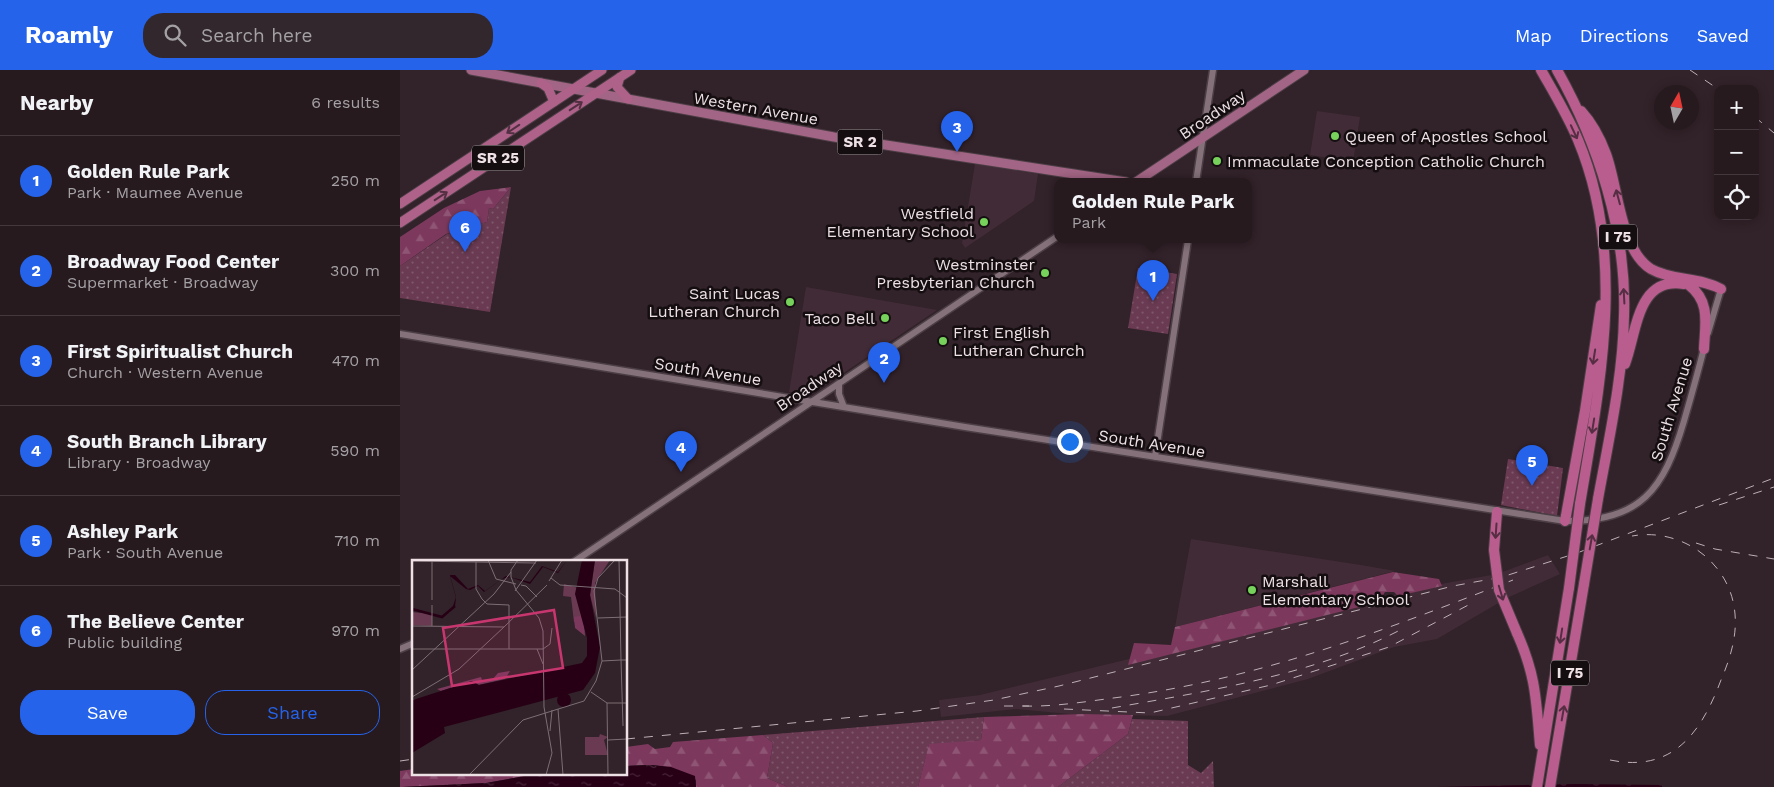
<!DOCTYPE html>
<meta charset="utf-8">
<style>
body{margin:0;font-family:"Work Sans",sans-serif;background:#32272c;color:#f1f3f6}
.controls{position:absolute;right:15px;top:15px;display:grid;overflow:hidden;border-radius:10px;box-shadow:0 2px 12px #0003}
.controls button{width:45px;height:45px;display:grid;place-items:center;padding:0;border:0;border-bottom:1px solid #42383d;background:#261a1f;color:#f1f3f6;font:25px sans-serif}
.compass{position:absolute;left:1254px;top:15px;width:45px;height:45px;border-radius:50%;background:#261a1f;box-shadow:0 2px 12px #0003;rotate:9deg}
.you{position:absolute;left:669px;top:371px;width:18px;height:18px;margin:-12px;border:4px solid #fff;border-radius:50%;background:#1a73e8;box-shadow:0 0 0 8px #1a73e833}
.badge{display:grid;place-items:center;width:32px;height:32px;border-radius:50%;background:#2563eb;color:#fff;font-size:16px;font-weight:700}
.pin{position:absolute;translate:-50% -41px;filter:drop-shadow(0 1px 2px #0008)}
.pin::after{content:'';position:absolute;top:26px;width:18px;height:15px;background:inherit;clip-path:polygon(0 0,100% 0,50% 100%)}
.popup{position:absolute;left:654px;top:108px;width:198px;height:65px;box-sizing:border-box;display:grid;place-content:center;border-radius:10px;background:#261a1f;filter:drop-shadow(0 1px 4px #0005);font-size:16px;white-space:nowrap;color:#a4a1a4}
.popup b{font-size:19px;color:#f1f3f6}
.popup::after{content:'';position:absolute;left:50%;top:100%;margin-left:-10px;border:10px solid transparent;border-top-color:#261a1f}
.list{margin:0;padding:0;list-style:none}
h2{display:flex;justify-content:space-between;align-items:center;height:65px;margin:0;padding:0 20px;font-size:21px}
h2 small{font-size:16px;font-weight:400;color:#a4a1a4}
.list li{display:grid;grid-template-columns:32px 1fr auto;gap:15px;align-items:center;box-sizing:border-box;height:90px;padding:0 20px;border-top:1px solid #42383d}
.list b{display:block;font-size:19px;white-space:nowrap}
.list p{margin:0;font-size:16px;white-space:nowrap;color:#a4a1a4}
.list em{font-size:16px;font-style:normal;color:#a4a1a4}
.actions{display:flex;gap:10px;padding:15px 20px}
.actions a{flex:1;padding:11px 0;border:1px solid #2563eb;border-radius:20px;text-align:center;font-size:18px;color:#2563eb}
.actions .main{background:#2563eb;color:#fff}
.icon{flex:none;width:28px;height:28px;fill:none;stroke:currentColor;stroke-width:2;stroke-linecap:round;stroke-linejoin:round}
.map{position:relative;flex:none;width:1374px;height:717px;overflow:hidden}
header{display:flex;align-items:center;gap:30px;box-sizing:border-box;height:70px;padding:0 25px;background:#2563eb;color:#fff}
header strong{font-size:24px}
nav{display:flex;gap:28px;margin-inline-start:auto;font-size:18px}
.search{width:350px;height:45px;background:#32272c;display:flex;align-items:center;gap:12px;box-sizing:border-box;padding:0 18px;border-radius:20px;color:#a4a1a4;font-size:19px}
main{display:flex}
aside{flex:1;background:#261a1f}
.map>svg:first-child{display:block}
</style>
<header>
<strong>Roamly</strong>
<div class="search"><svg class="icon" aria-label="search" viewBox="0 0 24 24"><circle cx="10" cy="10" r="6"/><path d="M15 15l6 6"/></svg>Search here</div>
<nav><a>Map</a><a>Directions</a><a>Saved</a></nav>
</header>
<main>
<aside>
<h2>Nearby<small>6 results</small></h2>
<ul class="list">
<li><span class="badge">1</span><div><b>Golden Rule Park</b><p>Park · Maumee Avenue</p></div><em>250 m</em></li>
<li><span class="badge">2</span><div><b>Broadway Food Center</b><p>Supermarket · Broadway</p></div><em>300 m</em></li>
<li><span class="badge">3</span><div><b>First Spiritualist Church</b><p>Church · Western Avenue</p></div><em>470 m</em></li>
<li><span class="badge">4</span><div><b>South Branch Library</b><p>Library · Broadway</p></div><em>590 m</em></li>
<li><span class="badge">5</span><div><b>Ashley Park</b><p>Park · South Avenue</p></div><em>710 m</em></li>
<li><span class="badge">6</span><div><b>The Believe Center</b><p>Public building</p></div><em>970 m</em></li>
</ul>
<div class="actions"><a class="main">Save</a><a>Share</a></div>
</aside>
<div class="map">
<svg width="1374" height="717" viewBox="0 0 1374 717">
<defs>
<pattern id="grass-dots" width="8" height="8" patternUnits="userSpaceOnUse" patternTransform="scale(1.25)"><rect width="8" height="8" fill="#693a52"/><path d="M2 2h.1M6 6h.1" fill="none" stroke="#7f566b" stroke-width="1.8" stroke-linecap="round"/></pattern>
<pattern id="forest-firs" width="22" height="20" patternUnits="userSpaceOnUse" patternTransform="scale(1.25)"><rect width="22" height="20" fill="#7c395d"/><path d="M5 1l3.5 6h-7zM16 11l3.5 6h-7z" fill="#8f5574"/></pattern>
<pattern id="water-ripples" width="26" height="14" patternUnits="userSpaceOnUse" patternTransform="scale(1.25)"><rect width="26" height="14" fill="#270016"/><path d="M2 4q2-2 4 0t4 0M15 11q2-2 4 0t4 0" fill="none" stroke="#472538"/></pattern>
</defs>
<rect width="100%" height="100%" fill="#322229"/>
<path fill="#412b36" d="M917 41 960 47 953 92 910 85Z
M575 94 638 104 634 131 565 178 562 173Z
M406 217 537 240 411 325 389 322Z
M791 469 961 495 995 501 775 557Z
M1148 485 1160 504 1107 528 1037 569 994 577 908 609 767 646 669 644 616 639 541 647 539 630 580 625 1035 515 1097 504Z"/>
<path fill="url(#grass-dots)" d="M111 117 90 242 0 228V196L47 164 87 152 89 138 93 139Z
M738 198 777 204 768 264 728 258Z
M1108 389 1163 398 1157 446 1101 435Z
M584 647 581 670 529 675 518 717H388L367 708 373 673 363 665Z
M732 649 788 651V695L801 703 813 691 814 717H658L728 664Z"/>
<path fill="url(#forest-firs)" d="M111 117 93 139 89 138 87 152 46 164 0 196V167L44 138 80 121Z
M993 502 1039 509 1042 516 998 526 994 522H985L979 532 728 595 734 573 771 575 775 557Z
M682 644 733 645 728 664 658 717H518L529 674 581 670 584 647Z
M363 665 373 673 367 708 388 717H296V710C266 694 259 694 226 696V677L248 674 255 679 270 677 273 672Z
M14 699V703H169L131 705 86 713 0 717V701Z"/>
<path fill="url(#water-ripples)" d="M250 695 271 697 295 706 296 717H3L86 713 131 705 226 703V696Z
M1175 714 1262 715V717H1036Z"/>
<g fill="none" stroke-linecap="round" stroke-linejoin="round">
<defs>
<path id="tertiary" d="M796 112 813 0
M1308 263 1321 219
M0 264 565 357 1165 451C1241 452 1264 419 1284 351 1291 327 1298 302 1304 278
M439 314V324L444 337
M755 387 788 170
M175 491 658 166
M0 579 14 573"/>
<path id="primary" d="M71 0 434 67 726 112
M736 112 904 0"/>
<path id="trunk" d="M220 7 217 17 228 29
M141 13 148 18 154 32
M0 134 202 0
M0 153 231 0"/>
<path id="motorway" d="M1141 0C1154 23 1168 46 1178 70 1227 187 1200 314 1180 434
M1157 0C1198 73 1227 161 1224 246 1223 307 1209 368 1198 429
M1181 41C1192 53 1200 68 1206 84 1218 116 1220 180 1251 199 1272 211 1300 207 1321 219
M1289 215C1311 232 1305 254 1304 279
M1225 294C1237 262 1237 206 1284 214
M1165 451 1185 341 1201 235
M1094 480 1097 442
M1117 563C1136 606 1136 629 1140 675
M1137 717 1169 518
M1150 717 1184 514"/>
</defs>
<use href="#tertiary" stroke="#4c3e45" stroke-width="9"/>
<use href="#primary" stroke="#4c3e45" stroke-width="11"/>
<use href="#trunk" stroke="#4c3e45" stroke-width="11"/>
<use href="#motorway" stroke="#4c3e45" stroke-width="12"/>
<use href="#tertiary" stroke="#84717a" stroke-width="6"/>
<use href="#primary" stroke="#a36585" stroke-width="9"/>
<use href="#trunk" stroke="#ae6189" stroke-width="9"/>
<use href="#motorway" stroke="#b85d8d" stroke-width="10"/>
<path stroke="#bdb0b6" stroke-width="1" stroke-dasharray="9 9" stroke-linecap="butt" d="M1290 0 1318 19
M1355 47 1374 63
M1319 435 1374 417
M1296 473 1315 479 1374 489
M604 636H629
M623 636C656 637 689 631 721 627 862 608 982 561 1113 510
M712 638C808 621 915 605 1002 559
M664 639 750 643 871 615 989 577 1074 532
M226 669 517 641 594 630 659 616 1053 516 1102 507 1177 483 1374 408
M1210 690C1273 703 1301 663 1321 610 1330 589 1337 567 1335 544 1331 493 1282 457 1232 466
M0 691 14 689"/>
<defs>
<path id="motorway-bridge" d="M1094 480 1099 520 1117 563
M1184 514 1198 429
M1169 518 1180 434"/>
</defs>
<use href="#motorway-bridge" stroke="#4c3e45" stroke-width="12" stroke-linecap="butt"/>
<use href="#motorway-bridge" stroke="#b85d8d" stroke-width="10"/>
</g>
<defs><path id="oneway-shaft" d="M-6 0H5M1.5-3L5.5 0L1.5 3" fill="none" stroke-width="1.6" stroke-linecap="round" stroke-linejoin="round" transform="scale(1.25)"/></defs>
<g stroke="#522f41">
<use href="#oneway-shaft" transform="translate(176 36) rotate(-33)"/>
<use href="#oneway-shaft" transform="translate(113 59) rotate(146)"/>
<use href="#oneway-shaft" transform="translate(41 126) rotate(-33)"/>
</g>
<g stroke="#562e43">
<use href="#oneway-shaft" transform="translate(1174 62) rotate(65)"/>
<use href="#oneway-shaft" transform="translate(1218 127) rotate(-105)"/>
<use href="#oneway-shaft" transform="translate(1224 226) rotate(-93)"/>
<use href="#oneway-shaft" transform="translate(1194 287) rotate(99)"/>
<use href="#oneway-shaft" transform="translate(1193 356) rotate(99)"/>
<use href="#oneway-shaft" transform="translate(1096 461) rotate(94)"/>
<use href="#oneway-shaft" transform="translate(1191 472) rotate(-80)"/>
<use href="#oneway-shaft" transform="translate(1101 523) rotate(73)"/>
<use href="#oneway-shaft" transform="translate(1161 566) rotate(99)"/>
<use href="#oneway-shaft" transform="translate(1163 643) rotate(-80)"/>
</g>
<g fill="#76d25a" stroke="#150e11" stroke-width="2">
<circle cx="935" cy="66" r="5"/>
<circle cx="817" cy="91" r="5"/>
<circle cx="584" cy="152" r="5"/>
<circle cx="645" cy="203" r="5"/>
<circle cx="390" cy="232" r="5"/>
<circle cx="485" cy="248" r="5"/>
<circle cx="543" cy="271" r="5"/>
<circle cx="852" cy="520" r="5"/>
</g>
<g text-anchor="middle" stroke-width="5" stroke-linejoin="round" paint-order="stroke">
<g fill="#150e11" stroke="#aca2a6" stroke-width="1">
<rect x="437.5" y="59.5" width="45" height="25" rx="4"/>
<rect x="72" y="75.5" width="52" height="25" rx="4"/>
<rect x="1199" y="154.5" width="38" height="25" rx="4"/>
<rect x="1151" y="590.5" width="38" height="25" rx="4"/>
</g>
<g font-size="15" font-weight="bold" fill="#ede1e6">
<text x="460" y="77">SR 2</text>
<text x="98" y="93">SR 25</text>
<text x="1218" y="172">I 75</text>
<text x="1170" y="608">I 75</text>
</g>
<g font-size="16" fill="#ede1e6" stroke="#150e11">
<text transform="translate(356 38) rotate(10)" y="6">Western Avenue</text>
<text transform="translate(812 44) rotate(-34)" y="6">Broadway</text>
<text transform="translate(308 301) rotate(9)" y="6">South Avenue</text>
<text transform="translate(409 316) rotate(-34)" y="6">Broadway</text>
<text transform="translate(1271 339) rotate(-73)" y="6">South Avenue</text>
<text transform="translate(752 373) rotate(9)" y="6">South Avenue</text>
</g>
<g font-size="16" fill="#ede1e6" stroke="#150e11" text-anchor="start">
<text x="945" y="72">Queen of Apostles School</text>
<text x="827" y="97">Immaculate Conception Catholic Church</text>
<text x="574" y="149" text-anchor="end">Westfield<tspan x="574" dy="18">Elementary School</tspan></text>
<text x="635" y="200" text-anchor="end">Westminster<tspan x="635" dy="18">Presbyterian Church</tspan></text>
<text x="380" y="229" text-anchor="end">Saint Lucas<tspan x="380" dy="18">Lutheran Church</tspan></text>
<text x="475" y="254" text-anchor="end">Taco Bell</text>
<text x="553" y="268">First English<tspan x="553" dy="18">Lutheran Church</tspan></text>
<text x="862" y="517">Marshall<tspan x="862" dy="18">Elementary School</tspan></text>
</g>
</g>
<g transform="translate(12 490)">
<rect width="215" height="215" fill="#322229"/>
<path d="M183 0H198L183 23 184 58 178 35ZM152 24 166 28 164 35 172 63 162 62 159 37 151 36ZM0 52 20 54V66L0 65ZM188 174 196 177 192 180 196 195H173V177H187Z" fill="#693a52"/>
<path d="M167 44 172 63 173 76 163 68 161 49 162 57 168 56ZM98 111 93 119 66 125 60 121 29 131 25 129 69 117 70 120H80L86 113Z" fill="#7c395d"/>
<path d="M155 0 146 13 131 7 118 24 98 17 90 19 72 32 66 26 58 30 54 29 38 16 44 38 43 46 40 49 44 37 38 15H43L56 29 66 25 73 31 94 16 118 22 130 6 146 12ZM170 0H183L178 35 188 87 183 113 171 130 32 167 33 173 0 193V141L4 139 60 121 67 125 170 103 175 96V78L163 34ZM145 140a7 7 0 1 1 14 0a7 7 0 1 1-14 0Z" fill="#270016"/>
<path fill="none" stroke="#270016" stroke-width="2.5" d="M0 49 30 57 43 46"/>
<path fill="none" stroke="#7d6e75" stroke-width="1" d="M20 0V40M76 0 84 19 104 24M106 0 99 10V17L104 30 127 58 131 71 132 147 140 193 134 215M0 1 124 3M64 2V29L70 39 75 44 97 45M139 18 148 25 203 29 215 38M137 21 150 0M109 25 114 26 125 37M103 31 125 0M186 58 215 57M0 66 92 67 135 25M20 66V45M0 89H131L138 84 140 68M97 89V45M125 89 131 104M190 101 182 31 186 18 203 0M0 110 82 34 99 12M179 132 195 143H215M0 137 47 109 92 67M195 143 196 215M146 149 151 215M211 166 209 100H215M138 171 140 150M196 180 215 179M57 215 111 160 172 141 184 121 190 101 209 100 207 0"/>
<path fill="#c83670" fill-opacity="0.15" stroke="#c83670" stroke-width="2.5" d="M142 50 151 108 40 126 31 68Z"/>
<rect width="215" height="215" fill="none" stroke="#ede1e6" stroke-width="2.5"/>
</g>
</svg>
<div class="controls">
<button>+</button>
<button>−</button>
<button><svg class="icon" aria-label="locate" viewBox="0 0 24 24"><circle cx="12" cy="12" r="6"/><path d="M12 2v4M12 18v4M2 12h4M18 12h4"/></svg></button>
</div>
<svg class="compass" viewBox="-18 -18 36 36"><path d="M0-13l5 13h-10z" fill="#e53935"/><path d="M0 13l5-13h-10z" fill="#a4a1a4"/></svg>
<div class="you"></div>
<div class="pin badge" style="left:753px;top:231px">1</div>
<div class="popup"><b>Golden Rule Park</b>Park</div>
<div class="pin badge" style="left:484px;top:313px">2</div>
<div class="pin badge" style="left:557px;top:82px">3</div>
<div class="pin badge" style="left:281px;top:402px">4</div>
<div class="pin badge" style="left:1132px;top:416px">5</div>
<div class="pin badge" style="left:65px;top:182px">6</div>
</div>
</main>
